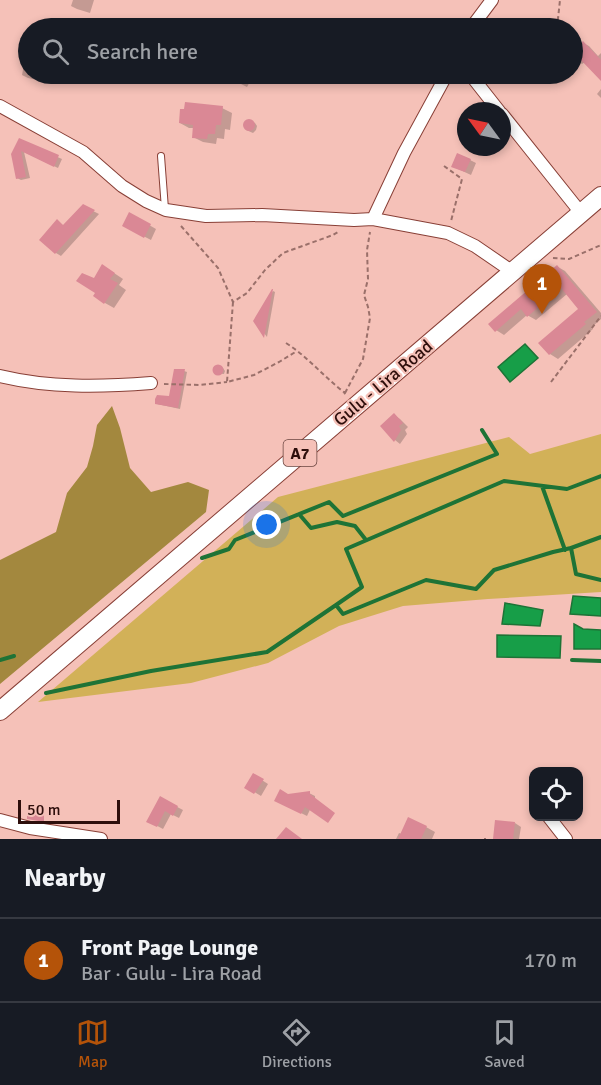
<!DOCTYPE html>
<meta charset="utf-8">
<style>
body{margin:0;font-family:Signika,sans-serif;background:#242831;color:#f1f3f6}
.controls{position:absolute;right:18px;bottom:18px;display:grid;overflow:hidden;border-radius:12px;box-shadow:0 3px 9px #0003}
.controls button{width:54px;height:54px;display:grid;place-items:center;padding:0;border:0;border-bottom:2px solid #363941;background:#171b24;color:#f1f3f6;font:30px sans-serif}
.compass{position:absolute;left:457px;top:102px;width:54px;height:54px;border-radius:50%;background:#171b24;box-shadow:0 3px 9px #0003;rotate:303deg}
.scale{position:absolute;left:18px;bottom:15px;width:102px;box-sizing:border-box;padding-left:6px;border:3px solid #2d0e0b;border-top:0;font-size:16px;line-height:21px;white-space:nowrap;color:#2d0e0b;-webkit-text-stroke:4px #f5c1b8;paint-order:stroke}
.you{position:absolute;left:267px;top:525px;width:21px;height:21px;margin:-15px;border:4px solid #fff;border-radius:50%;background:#1a73e8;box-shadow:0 0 0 9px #1a73e833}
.badge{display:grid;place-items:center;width:39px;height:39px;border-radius:50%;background:#b45309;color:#fff;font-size:20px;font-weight:700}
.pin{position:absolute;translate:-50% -50px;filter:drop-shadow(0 2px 3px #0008)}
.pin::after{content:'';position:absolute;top:32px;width:21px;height:18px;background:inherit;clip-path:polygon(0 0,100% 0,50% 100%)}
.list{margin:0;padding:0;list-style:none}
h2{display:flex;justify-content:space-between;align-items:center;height:78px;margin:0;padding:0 24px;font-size:26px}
h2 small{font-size:20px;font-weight:400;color:#9ea1a6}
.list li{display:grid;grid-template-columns:39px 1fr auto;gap:18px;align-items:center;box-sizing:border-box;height:84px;padding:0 24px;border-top:2px solid #363941}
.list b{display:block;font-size:22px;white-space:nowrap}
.list p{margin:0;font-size:20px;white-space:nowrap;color:#9ea1a6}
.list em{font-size:20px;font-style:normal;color:#9ea1a6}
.icon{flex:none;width:33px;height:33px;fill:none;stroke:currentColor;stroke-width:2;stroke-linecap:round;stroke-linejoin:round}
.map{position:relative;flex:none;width:601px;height:839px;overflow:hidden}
.search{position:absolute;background:#171b24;box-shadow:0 3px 9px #0003;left:18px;right:18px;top:18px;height:66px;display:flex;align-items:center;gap:15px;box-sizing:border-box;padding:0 21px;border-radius:33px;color:#9ea1a6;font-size:22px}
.sheet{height:162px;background:#171b24}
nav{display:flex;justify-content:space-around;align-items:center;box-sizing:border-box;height:84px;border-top:2px solid #363941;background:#171b24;font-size:16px;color:#9ea1a6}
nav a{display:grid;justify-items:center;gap:3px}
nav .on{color:#b45309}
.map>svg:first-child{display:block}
</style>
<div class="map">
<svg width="601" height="839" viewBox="0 0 601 839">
<rect width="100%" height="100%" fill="#f5c1b8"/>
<path fill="#d2b158" d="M601 434V592L488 599 403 606 339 626 268 663 191 683 38 702 278 497 509 437 530 454Z"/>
<path fill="#a3883e" d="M112 406 120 428 130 468 151 492 188 482 209 490 206 512 0 684V560L56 532 67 493 87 467 93 446 97 425Z"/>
<path fill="#179e48" stroke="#1e7336" stroke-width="1.5" d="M525 344 538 358 510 382 498 367Z
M573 596 601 598V616L570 614Z
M505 603 543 610 540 626 502 624Z
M574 624 583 629 601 630V649H574Z
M497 635 561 636 560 658 497 657Z"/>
<path fill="#0003" d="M73 0H94L90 13 77 9 71 6Z
M507 22 511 24 515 28H501Z
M490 24 494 26 496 28H486Z
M583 43 589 46 598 56 601 53V79L585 62 582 64 572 57V53Z
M25 59H28V74H48L47 82 28 78 22 75Z
M232 74H254L247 87 229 78Z
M601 89V98L597 94Z
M222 108 232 113 230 130 225 129 224 139 217 138 216 144 203 142 193 137 194 128H189L180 123Z
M248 120 255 123 257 126 256 130 253 133 246 130 244 127V123Z
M19 140 62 159 58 168 24 152 30 178 21 180 17 178Z
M470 160 476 163 471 175 458 169Z
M83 206 99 214 61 256 56 253 57 221 64 226Z
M130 214 156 229 151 240 124 226Z
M558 267 565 271 601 313V319L591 328 593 329 558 359 550 354 540 343 580 309 567 294 536 320 527 315 504 335 496 330Z
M111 271 123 279 119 285 126 290 114 308 105 303 95 280Z
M273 291 275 292 267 337 255 321Z
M217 366 223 368 225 371 224 374 215 373 214 370V367Z
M184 371 187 372 180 409 157 404 170 398Z
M394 415 400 419 408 427 405 430 407 434 400 444 395 440Z
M254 775 268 784 261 796 246 787Z
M309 793 315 796V799L307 816 281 803 288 795Z
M160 798 183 810 179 818 171 814 163 829 148 821Z
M515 823 521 827 519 839H495Z
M426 827 435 832 432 839H396L399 833 402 834Z"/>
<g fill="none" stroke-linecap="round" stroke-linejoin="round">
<path stroke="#1e7336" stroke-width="4" d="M542 486 565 550
M299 514 311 528 337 522 355 526 366 540
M571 548 601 537
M202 558 229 549 235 540 329 502 343 516 497 454 482 430
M336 605 362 587 346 549 504 481 567 489 601 476
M0 660 14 656
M572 660 601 661
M46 693 151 671 267 652 336 605 343 614 426 580 476 589 494 570 553 552 571 548 576 574 601 580"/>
</g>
<path fill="#da8895" d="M583 41 601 60V81L579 58 573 65V51Z
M185 102 223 106 221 125H216L215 134H208L207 139 192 138 193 125 179 123 180 109H184Z
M243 125a6 6 0 1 1 12 0a6 6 0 1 1-12 0Z
M19 138 59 155 54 167 21 151 26 177 16 179 11 154Z
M457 153 471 159 465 172 451 167Z
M83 204 95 210 55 254 39 240 57 219 63 225Z
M129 212 151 224 144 238 122 226Z
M102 264 115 273 110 279 118 283 104 304 93 296 95 293 76 281 82 273 94 278Z
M557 265 597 312 584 322 586 324 549 355 538 343 578 309 561 288 527 317 521 309 495 332 488 324Z
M272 289H273L264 338 253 321Z
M212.5 370a5.5 5.5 0 1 1 11 0a5.5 5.5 0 1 1-11 0Z
M174 369H185L178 408 155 404V399L157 395 169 396Z
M394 413 403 423 399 426 401 430 394 442 380 426Z
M253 773 264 779 254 794 244 788Z
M280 789 288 794 310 791V794L335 813 328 823 305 807 301 814 274 801Z
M160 796 178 806 173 816 165 811 157 827 146 822Z
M27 814 44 815V822L27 819Z
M408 817 427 826 421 839H398Z
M495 820 515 822 513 839H493Z
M286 827 302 839H276Z"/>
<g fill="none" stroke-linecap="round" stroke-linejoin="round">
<defs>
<path id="service" d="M161 156 165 209"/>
<path id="minor" d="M471 28 492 0
M467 74 473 78 499 111
M0 106 83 152 122 186 146 201 166 210 206 216 262 215 354 220 373 219 448 233 475 246 513 272
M502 114 581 213
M373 219 404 153 447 74
M0 376C50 388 100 387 151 383
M548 816 566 839
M0 820 30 828 101 839"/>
<path id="primary" d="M0 711 601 196"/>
</defs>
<use href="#service" stroke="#883f36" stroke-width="8"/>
<use href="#minor" stroke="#883f36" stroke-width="14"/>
<use href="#primary" stroke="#883f36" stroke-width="20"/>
<path stroke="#9a706a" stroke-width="2" stroke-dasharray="4.5 3" stroke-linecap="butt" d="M557 28 560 0
M444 166 462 179 451 221
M181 226 218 268 233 302 247 293 265 270 283 253 333 235 338 232
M553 258 569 259 601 245
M233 302 227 382 254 375 279 362 297 351
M286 343C308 357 324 377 345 393L344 394
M551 382 601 316
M164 384 200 385 227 382
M345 393 363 359 370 318 368 307 364 295 368 279 367 250 370 232
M485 839V838"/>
<use href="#service" stroke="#fff" stroke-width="6"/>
<use href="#minor" stroke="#fff" stroke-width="12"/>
<use href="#primary" stroke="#fff" stroke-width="18"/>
</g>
<g text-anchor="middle" stroke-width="4.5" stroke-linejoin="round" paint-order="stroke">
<rect fill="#f5c1b8" stroke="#69443f" stroke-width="1.5" x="283.5" y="440" width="33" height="26" rx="4.5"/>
<g font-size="16" font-weight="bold" fill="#2d0e0b">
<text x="300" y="459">A7</text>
</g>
<g font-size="18" fill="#2d0e0b" stroke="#f5c1b8">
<text transform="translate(383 383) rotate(-40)" y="6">Gulu - Lira Road</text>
</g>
</g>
</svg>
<div class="controls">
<button><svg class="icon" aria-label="locate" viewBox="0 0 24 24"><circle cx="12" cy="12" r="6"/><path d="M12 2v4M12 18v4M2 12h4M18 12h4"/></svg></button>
</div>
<svg class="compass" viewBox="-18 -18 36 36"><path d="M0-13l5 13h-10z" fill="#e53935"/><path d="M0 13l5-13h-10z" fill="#9ea1a6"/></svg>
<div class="scale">50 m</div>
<div class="you"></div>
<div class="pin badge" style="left:542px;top:314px">1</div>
<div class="search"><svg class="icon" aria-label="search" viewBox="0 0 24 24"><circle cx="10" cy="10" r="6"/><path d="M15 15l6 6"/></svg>Search here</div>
</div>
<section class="sheet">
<h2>Nearby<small></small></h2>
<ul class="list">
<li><span class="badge">1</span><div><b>Front Page Lounge</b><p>Bar · Gulu - Lira Road</p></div><em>170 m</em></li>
</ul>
</section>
<nav>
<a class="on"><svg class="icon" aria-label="map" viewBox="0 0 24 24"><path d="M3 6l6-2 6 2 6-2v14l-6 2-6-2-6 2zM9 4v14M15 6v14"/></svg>Map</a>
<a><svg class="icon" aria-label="directions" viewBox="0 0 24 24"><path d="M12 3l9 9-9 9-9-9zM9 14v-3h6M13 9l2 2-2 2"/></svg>Directions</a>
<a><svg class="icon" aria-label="saved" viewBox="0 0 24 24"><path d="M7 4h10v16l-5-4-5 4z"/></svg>Saved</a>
</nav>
